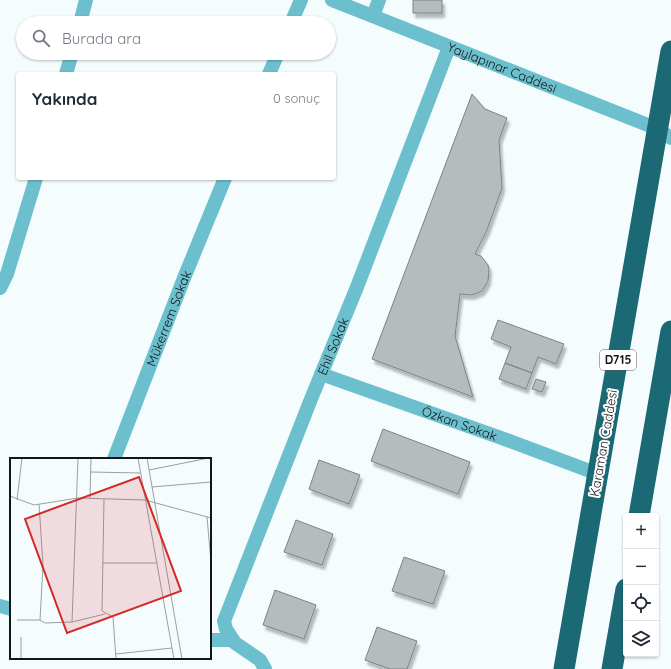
<!DOCTYPE html>
<html lang="tr">
<meta charset="utf-8">
<style>
body{margin:0;font-family:Quicksand,sans-serif;background:#f6f6f7;color:#1f2937}
.controls{position:absolute;right:12px;bottom:12px;display:grid;overflow:hidden;border-radius:4px;box-shadow:0 1px 3px #0004}
.controls button{width:36px;height:36px;display:grid;place-items:center;padding:0;border:0;border-bottom:1px solid #e0e1e3;background:#fff;color:#1f2937;font:20px sans-serif}
.list{margin:0;padding:0;list-style:none}
h2{display:flex;justify-content:space-between;align-items:center;height:52px;margin:0;padding:0 16px;font-size:17px}
h2 small{font-size:13px;font-weight:400;color:#747a83}
.icon{flex:none;width:22px;height:22px;fill:none;stroke:currentColor;stroke-width:2;stroke-linecap:round;stroke-linejoin:round}
.map{position:relative;flex:none;width:671px;height:669px;overflow:hidden}
.search{position:absolute;background:#fff;box-shadow:0 1px 3px #0004;left:16px;top:16px;width:320px;height:44px;display:flex;align-items:center;gap:10px;box-sizing:border-box;padding:0 14px;border-radius:22px;color:#747a83;font-size:15px}
.panel{position:absolute;background:#fff;box-shadow:0 1px 3px #0004;left:16px;top:72px;width:320px;height:108px;border-radius:4px}
.map>svg:first-child{display:block}
</style>
<div class="map">
<svg width="671" height="669" viewBox="0 0 671 669">
<defs>
<filter id="shadow"><feDropShadow dx="2.5" dy="4.5" stdDeviation="1" flood-color="#0004"/></filter>
</defs>
<rect width="100%" height="100%" fill="#f5fcfe"/>
<path fill="#b5bcbe" stroke="#7c8384" filter="url(#shadow)" d="M413 0H442V13H413Z
M472 94 485 109 507 118 499 140 502 188 487 230 475 254 481 256 488 265 489 270 488 281 482 291 477 293 471 295 460 294 455 336 473 397 372 359Z
M498 320 564 344 556 364 538 357 532 373 505 363 511 347 491 339Z
M505 363 532 373 526 389 499 379Z
M536 379 546 382 542 392 532 389Z
M383 429 470 462 458 494 371 461Z
M319 460 360 475 349 504 309 489Z
M296 520 333 534 322 565 284 552Z
M404 557 445 571 433 604 392 591Z
M275 590 316 605 304 639 263 625Z
M377 627 417 641 407 669H390L365 660Z"/>
<g fill="none" stroke-linecap="round" stroke-linejoin="round">
<g stroke="#6cc0ce" stroke-width="14">
<path id="s1" d="M332 0 658 129 671 138"/>
<path d="M373 16 379 0"/>
<path d="M80 23 86 0"/>
<path d="M291 23 301 0"/>
<path d="M66 74 72 53"/>
<path d="M269 74 278 53"/>
<path d="M0 288 7 274 36 178"/>
<path id="s2" d="M321 374 507 440 598 474"/>
<path id="s3" d="M114 459 184 278 225 178"/>
<path d="M0 606 11 609"/>
<path d="M210 640H233"/>
<path id="s4" d="M265 669 260 660 235 643 226 629 224 621 228 611 311 399 357 287 449 47"/>
</g>
<path stroke="#1a6975" stroke-width="21" d="M639 516 671 331
M564 669 671 51
M612 669 626 589"/>
</g>
<g text-anchor="middle" stroke-width="4" stroke-linejoin="round" paint-order="stroke">
<rect fill="#fff" stroke="#5a5b5c" stroke-width="1" x="600" y="350" width="36" height="20" rx="3"/>
<g font-size="12" font-weight="bold" fill="#131516">
<text x="618" y="364">D715</text>
</g>
<g font-size="13" fill="#131516" stroke="#fff">
<text dy="5" stroke="none"><textPath href="#s1" startOffset="183">Yaylapınar Caddesi</textPath></text>
<text dy="5" stroke="none"><textPath href="#s3" startOffset="151">Mükerrem Sokak</textPath></text>
<text dy="5" stroke="none"><textPath href="#s4" startOffset="361">Ehil Sokak</textPath></text>
<text dy="5" stroke="none"><textPath href="#s2" startOffset="147">Özkan Sokak</textPath></text>
<text transform="translate(603 443) rotate(-80)" y="5">Karaman Caddesi</text>
</g>
</g>
<g transform="translate(10 458)">
<rect width="201" height="201" fill="#f5fcfe"/>
<path fill="none" stroke="#9ba0a1" stroke-width="1" d="M68 0 62 164 95 156M128 0 164 201M137 0 172 201M139 12 199 0M80 14 130 15M142 29 201 24M0 38 24 47 68 40 135 42 201 60M80 41 81 0M94 41 92 153 103 159 106 201M7 42 12 0M29 46 33 107 30 162 35 165 62 164M197 59 201 104M93 105H146M7 162H30M11 179V201M106 196 162 190"/>
<path fill="#d62828" fill-opacity="0.15" stroke="#d62828" stroke-width="2" d="M129 19 171 133 57 175 15 61Z"/>
<rect width="201" height="201" fill="none" stroke="#131516" stroke-width="2"/>
</g>
</svg>
<div class="controls">
<button>+</button>
<button>−</button>
<button><svg class="icon" aria-label="locate" viewBox="0 0 24 24"><circle cx="12" cy="12" r="6"/><path d="M12 2v4M12 18v4M2 12h4M18 12h4"/></svg></button>
<button><svg class="icon" aria-label="layers" viewBox="0 0 24 24"><path d="M12 4l9 5-9 5-9-5zM3 14l9 5 9-5"/></svg></button>
</div>
<div class="search"><svg class="icon" aria-label="search" viewBox="0 0 24 24"><circle cx="10" cy="10" r="6"/><path d="M15 15l6 6"/></svg>Burada ara</div>
<section class="panel">
<h2>Yakında<small>0 sonuç</small></h2>
<ul class="list">
</ul>
</section>
</div>
